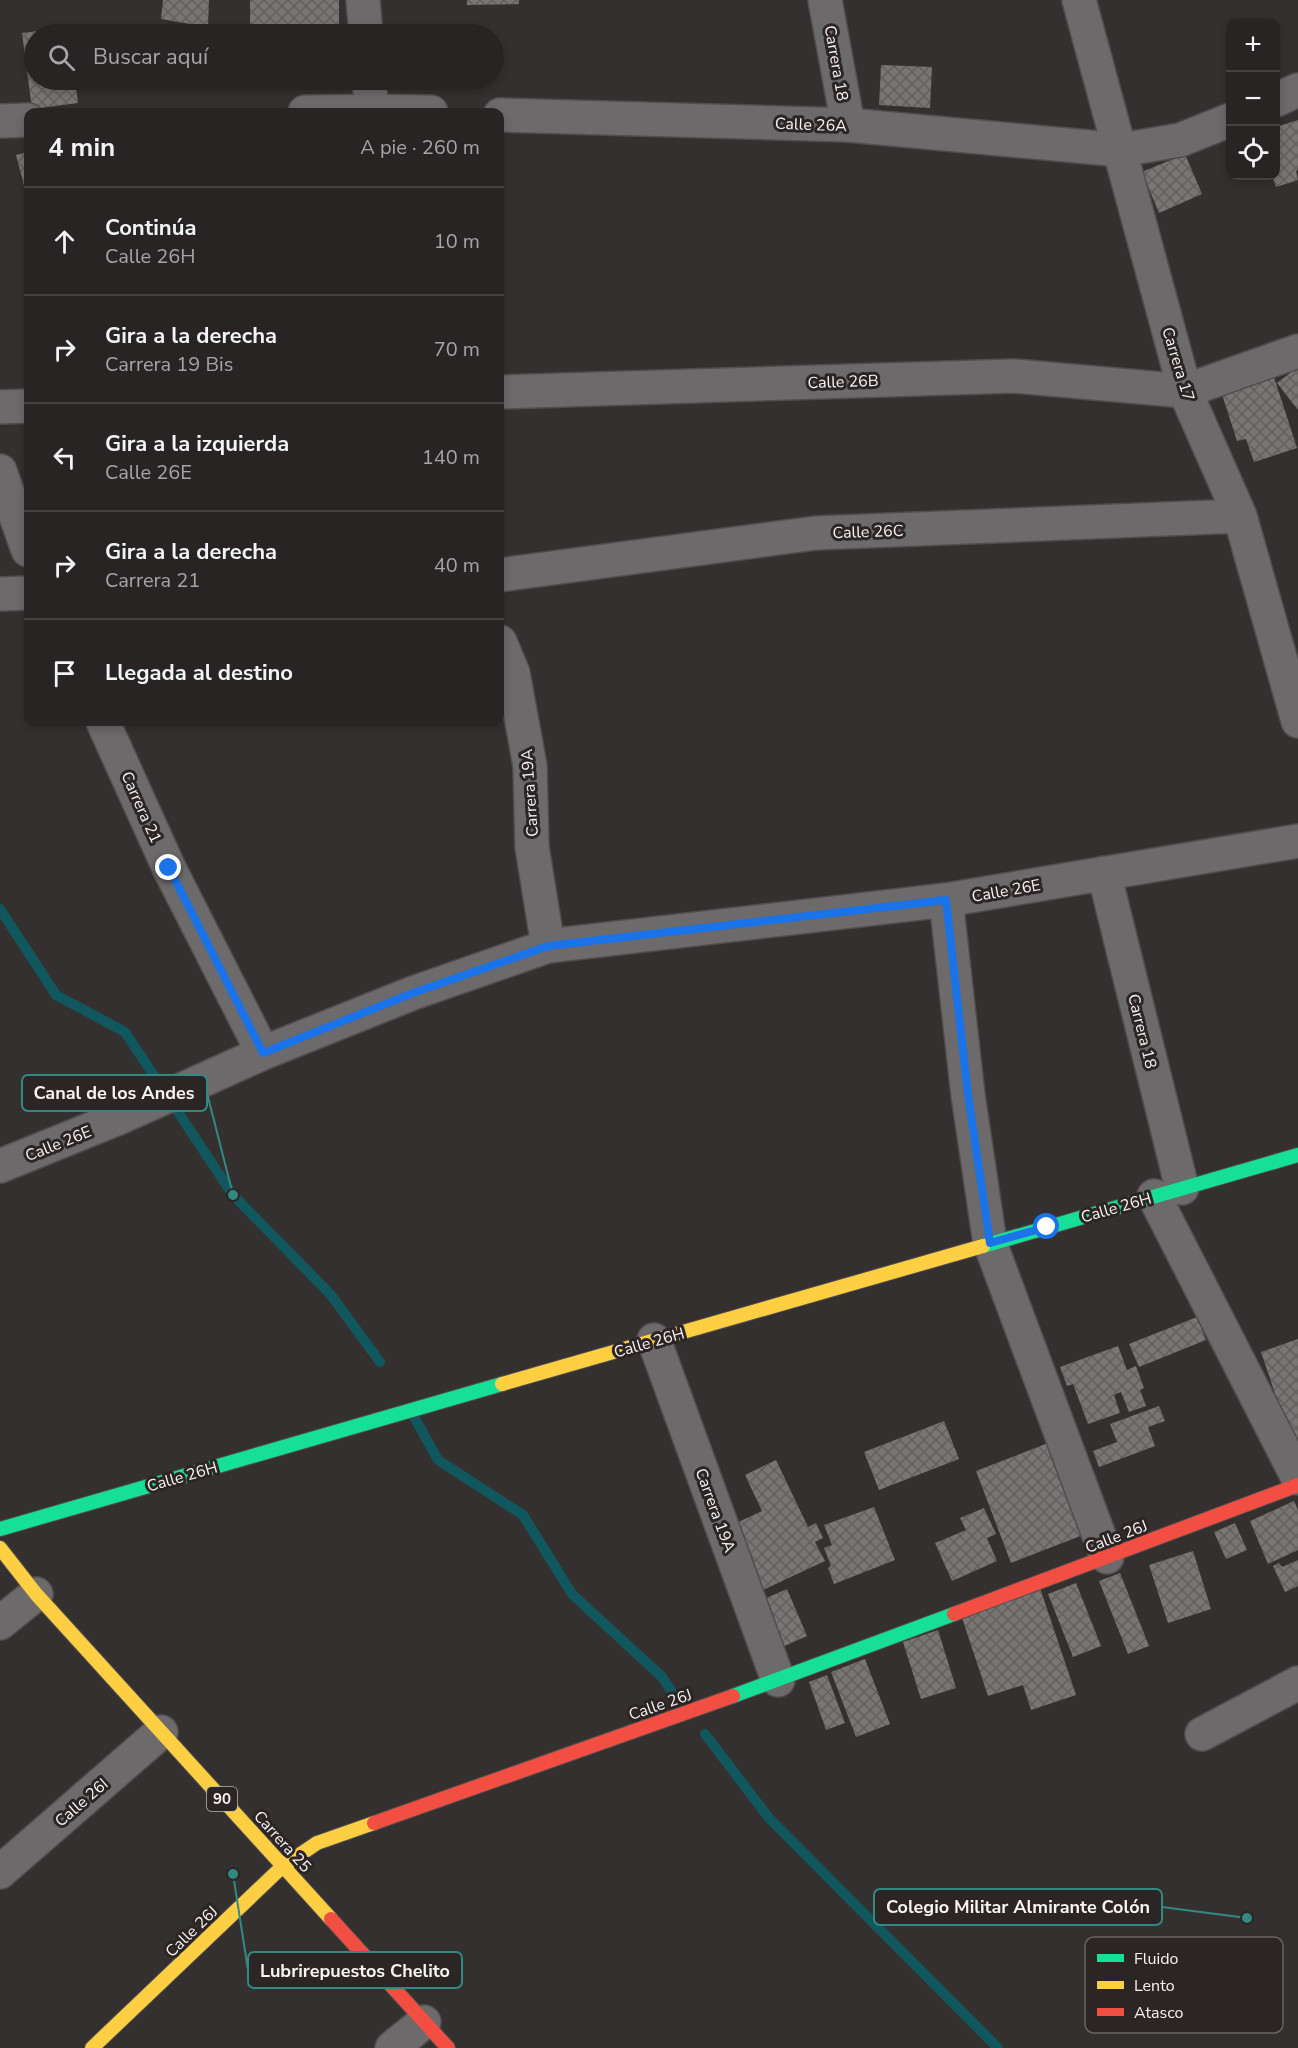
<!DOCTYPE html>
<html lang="es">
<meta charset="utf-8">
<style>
body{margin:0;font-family:"Nunito Sans",sans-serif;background:#302c2c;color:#f1f3f6}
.controls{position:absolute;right:18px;top:18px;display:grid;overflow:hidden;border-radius:12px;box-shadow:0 3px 9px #0003}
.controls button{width:54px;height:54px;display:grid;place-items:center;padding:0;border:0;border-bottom:2px solid #444141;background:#282424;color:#f1f3f6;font:30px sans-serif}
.stop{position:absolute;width:18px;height:18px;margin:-14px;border:4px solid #1a73e8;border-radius:50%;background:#fff}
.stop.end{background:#1a73e8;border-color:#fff;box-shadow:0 2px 6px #0008}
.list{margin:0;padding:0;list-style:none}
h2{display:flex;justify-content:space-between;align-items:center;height:78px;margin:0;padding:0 24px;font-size:26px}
h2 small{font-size:20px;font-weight:400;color:#a5a4a6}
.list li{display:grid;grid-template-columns:39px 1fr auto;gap:18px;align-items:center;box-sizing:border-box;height:108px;padding:0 24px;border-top:2px solid #444141}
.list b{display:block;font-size:22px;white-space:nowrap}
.list p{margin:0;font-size:20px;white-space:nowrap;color:#a5a4a6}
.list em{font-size:20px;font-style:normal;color:#a5a4a6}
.icon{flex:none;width:33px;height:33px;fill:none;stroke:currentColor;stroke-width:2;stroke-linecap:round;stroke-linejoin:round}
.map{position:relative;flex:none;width:1298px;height:2048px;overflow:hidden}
.search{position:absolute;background:#282424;box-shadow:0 3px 9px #0003;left:24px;top:24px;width:480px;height:66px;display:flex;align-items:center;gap:15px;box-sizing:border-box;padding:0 21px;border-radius:33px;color:#a5a4a6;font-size:22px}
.panel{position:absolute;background:#282424;box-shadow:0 3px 9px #0003;left:24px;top:108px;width:480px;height:618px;border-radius:12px}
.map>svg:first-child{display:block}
</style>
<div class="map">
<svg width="1298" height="2048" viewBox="0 0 1298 2048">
<defs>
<pattern id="building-cross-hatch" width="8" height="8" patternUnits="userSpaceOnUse" patternTransform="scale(1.5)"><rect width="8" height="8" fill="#797575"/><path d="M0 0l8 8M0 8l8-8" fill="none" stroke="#625f5f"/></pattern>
</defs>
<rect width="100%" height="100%" fill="#353030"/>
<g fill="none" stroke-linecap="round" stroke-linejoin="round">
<path stroke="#11585e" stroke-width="10" d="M0 909 56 995 125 1032 233 1195 331 1295 380 1362
M412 1413 438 1460 523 1515 572 1594 661 1676 671 1690
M705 1734 769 1818 998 2048"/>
</g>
<path fill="url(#building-cross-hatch)" d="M163 0H209L208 27 161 19Z
M250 0H339V34H250Z
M467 0H519V4L467 5Z
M69 27V34H34V80H75L78 103 32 109 22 33Z
M881 65 932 67 930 108 879 105Z
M251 80H339V82L251 83Z
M1298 120V170L1296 171 1298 180 1276 187 1272 176H1276V127Z
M28 152V201L16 155Z
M1185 154 1202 194 1159 213 1142 172Z
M1298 367V410L1277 383Z
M1272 371 1297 448 1254 462 1246 439 1237 441 1220 388Z
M1197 1317 1206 1340 1139 1367 1129 1344Z
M1298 1339V1449L1294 1450 1261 1352Z
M1118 1346 1127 1370 1136 1366 1144 1388 1140 1390 1146 1406 1129 1412 1121 1392 1114 1395 1120 1413 1088 1424 1073 1384 1067 1386 1060 1367Z
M1159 1406 1165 1421 1148 1427 1155 1446 1099 1467 1093 1451 1117 1442 1110 1424Z
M944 1421 959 1459 879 1490 864 1452Z
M1048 1443 1083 1535 1011 1563 976 1471Z
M776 1460 808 1527 816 1523 823 1538 815 1542 825 1561 763 1590 732 1525 762 1511 745 1475Z
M1294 1501 1298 1510V1550L1268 1564 1250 1521Z
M874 1507 895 1560 834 1584 828 1568 831 1566 824 1548 832 1545 824 1525Z
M984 1508 996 1534 987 1538 997 1561 952 1581 935 1543 966 1530 960 1518Z
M1235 1523 1247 1550 1226 1559 1214 1532Z
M1193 1551 1211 1609 1168 1623 1149 1565Z
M1298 1560V1586L1285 1592 1273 1566 1279 1563 1282 1567Z
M1120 1573 1149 1646 1128 1654 1099 1581Z
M1076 1583 1101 1646 1073 1657 1048 1594Z
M1040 1588 1076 1695 1031 1710 1023 1685 988 1696 961 1615Z
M787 1589 807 1636 780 1648 760 1601Z
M938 1630 956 1688 921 1699 903 1642Z
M865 1659 890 1724 856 1737 831 1672Z
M827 1675 845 1723 826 1730 809 1682Z"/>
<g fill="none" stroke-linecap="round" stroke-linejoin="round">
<defs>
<path id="street" d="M363 0 366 34
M825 0 848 125
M1079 0 1185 391 1240 516 1298 721
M369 80 372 112
M1276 100 1298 90
M305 112 372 111 431 112
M500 115 848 125 1121 150 1180 140 1230 120
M0 121 28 120
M500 392 1014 376 1185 391 1298 351
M0 407 28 406
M0 471 28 550
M500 575 816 533 1240 516
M0 594 28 593
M500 642 513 673 530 766 532 847 548 946
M103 722 169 868 263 1053
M1104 873 1182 1188
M946 900 968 1095 990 1243 1107 1557
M0 1166 121 1117 263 1053 413 993 548 946 946 900 1298 841
M1154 1196 1298 1478
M654 1340 778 1680
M0 1623 36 1594
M1202 1734 1298 1683
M0 1872 161 1732
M392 2048 424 2022"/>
<path id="fast" d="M983 1246 1298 1155
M0 1529 502 1384
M733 1696 954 1614"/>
<path id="slow" d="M502 1384 983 1246
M0 1548 36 1594 331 1919
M92 2048 283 1866 317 1843 374 1823"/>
<path id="jam" d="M954 1614 1298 1485
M374 1823 733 1696
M331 1919 448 2048"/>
</defs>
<use href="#street" stroke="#514d4d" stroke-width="36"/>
<use href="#fast" stroke="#514d4d" stroke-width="16"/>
<use href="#slow" stroke="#514d4d" stroke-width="16"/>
<use href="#jam" stroke="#514d4d" stroke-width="16"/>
<use href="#street" stroke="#6c6a6a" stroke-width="33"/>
<use href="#fast" stroke="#16e098" stroke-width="14"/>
<use href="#slow" stroke="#ffcf43" stroke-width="14"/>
<use href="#jam" stroke="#f24e42" stroke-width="14"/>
</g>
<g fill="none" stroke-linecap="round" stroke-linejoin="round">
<path stroke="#1a73e8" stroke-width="8" d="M169 868 263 1053 413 993 548 946 946 900 968 1095 990 1243 1047 1227"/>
</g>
<g text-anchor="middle" stroke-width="6" stroke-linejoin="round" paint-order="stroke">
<rect fill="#2c2526" stroke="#bbb6b6" stroke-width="1.5" x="207" y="1787" width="30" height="24" rx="4.5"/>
<g font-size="15" font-weight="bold" fill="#f8f4f4">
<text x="222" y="1804">90</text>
</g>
<g font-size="16" fill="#f8f4f4" stroke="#2c2526">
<text transform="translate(837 63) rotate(80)" y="6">Carrera 18</text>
<text transform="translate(811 124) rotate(2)" y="6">Calle 26A</text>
<text transform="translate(1179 364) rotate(73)" y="6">Carrera 17</text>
<text transform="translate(843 381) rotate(-2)" y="6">Calle 26B</text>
<text transform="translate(868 531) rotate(-2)" y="6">Calle 26C</text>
<text transform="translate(529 793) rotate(-94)" y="6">Carrera 19A</text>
<text transform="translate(142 807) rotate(66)" y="6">Carrera 21</text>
<text transform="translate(1006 890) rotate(-10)" y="6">Calle 26E</text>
<text transform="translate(1143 1031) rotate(76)" y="6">Carrera 18</text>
<text transform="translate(58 1143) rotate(-22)" y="6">Calle 26E</text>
<text transform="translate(1116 1207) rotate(-16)" y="6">Calle 26H</text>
<text transform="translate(649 1342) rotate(-16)" y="6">Calle 26H</text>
<text transform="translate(182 1476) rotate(-16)" y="6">Calle 26H</text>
<text transform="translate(716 1510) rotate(70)" y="6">Carrera 19A</text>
<text transform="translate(1116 1536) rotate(-21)" y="6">Calle 26J</text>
<text transform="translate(660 1704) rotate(-19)" y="6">Calle 26J</text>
<text transform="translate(81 1802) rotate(-41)" y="6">Calle 26I</text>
<text transform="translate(283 1841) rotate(48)" y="6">Carrera 25</text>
<text transform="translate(191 1931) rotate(-44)" y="6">Calle 26J</text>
</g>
</g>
<rect x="1085" y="1937" width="198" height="96" rx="9" fill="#2c2526" stroke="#696364" stroke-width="1.5"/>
<rect x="1097" y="1954" width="27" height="8" fill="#16e098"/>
<rect x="1097" y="1981" width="27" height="8" fill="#ffcf43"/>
<rect x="1097" y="2008" width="27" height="8" fill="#f24e42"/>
<g font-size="16" fill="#f8f4f4">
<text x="1134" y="1964">Fluido</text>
<text x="1134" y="1991">Lento</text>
<text x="1134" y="2018">Atasco</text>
</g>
<path fill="none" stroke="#328982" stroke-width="2" d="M233 1195L207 1093M1247 1918L1162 1907M233 1874L248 1970"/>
<g fill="#328982" stroke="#2c2526" stroke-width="2">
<circle cx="233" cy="1195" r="6"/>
<circle cx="1247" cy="1918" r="6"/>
<circle cx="233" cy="1874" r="6"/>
</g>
<g fill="#2c2526" stroke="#328982" stroke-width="2">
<rect x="22" y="1075" width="185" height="36" rx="6"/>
<rect x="874" y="1889" width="288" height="36" rx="6"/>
<rect x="248" y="1952" width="214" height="36" rx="6"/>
</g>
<g font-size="18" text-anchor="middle" font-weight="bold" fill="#f8f4f4">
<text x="114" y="1099">Canal de los Andes</text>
<text x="1018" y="1913">Colegio Militar Almirante Colón</text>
<text x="355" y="1977">Lubrirepuestos Chelito</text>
</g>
</svg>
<div class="controls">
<button>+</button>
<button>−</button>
<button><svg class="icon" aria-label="locate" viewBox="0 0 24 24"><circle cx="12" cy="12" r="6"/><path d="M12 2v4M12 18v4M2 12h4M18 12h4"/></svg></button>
</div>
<div class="stop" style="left:1047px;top:1227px"></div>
<div class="stop end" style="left:169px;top:868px"></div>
<div class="search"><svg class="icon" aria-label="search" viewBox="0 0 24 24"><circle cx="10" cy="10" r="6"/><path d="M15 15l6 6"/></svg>Buscar aquí</div>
<section class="panel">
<h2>4 min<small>A pie · 260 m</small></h2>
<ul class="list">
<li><svg class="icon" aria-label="ahead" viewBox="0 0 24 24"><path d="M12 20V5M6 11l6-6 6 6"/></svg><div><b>Continúa</b><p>Calle 26H</p></div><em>10 m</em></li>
<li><svg class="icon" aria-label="right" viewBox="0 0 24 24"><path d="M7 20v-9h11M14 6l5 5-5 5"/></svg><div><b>Gira a la derecha</b><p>Carrera 19 Bis</p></div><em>70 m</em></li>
<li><svg class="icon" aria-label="left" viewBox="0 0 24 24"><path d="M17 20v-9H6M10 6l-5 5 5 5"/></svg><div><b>Gira a la izquierda</b><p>Calle 26E</p></div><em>140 m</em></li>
<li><svg class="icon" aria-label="right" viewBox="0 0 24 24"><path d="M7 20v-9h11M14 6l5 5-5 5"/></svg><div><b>Gira a la derecha</b><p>Carrera 21</p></div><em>40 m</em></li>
<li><svg class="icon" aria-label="arrive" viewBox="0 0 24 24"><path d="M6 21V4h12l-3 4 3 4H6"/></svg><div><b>Llegada al destino</b></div></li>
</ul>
</section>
</div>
